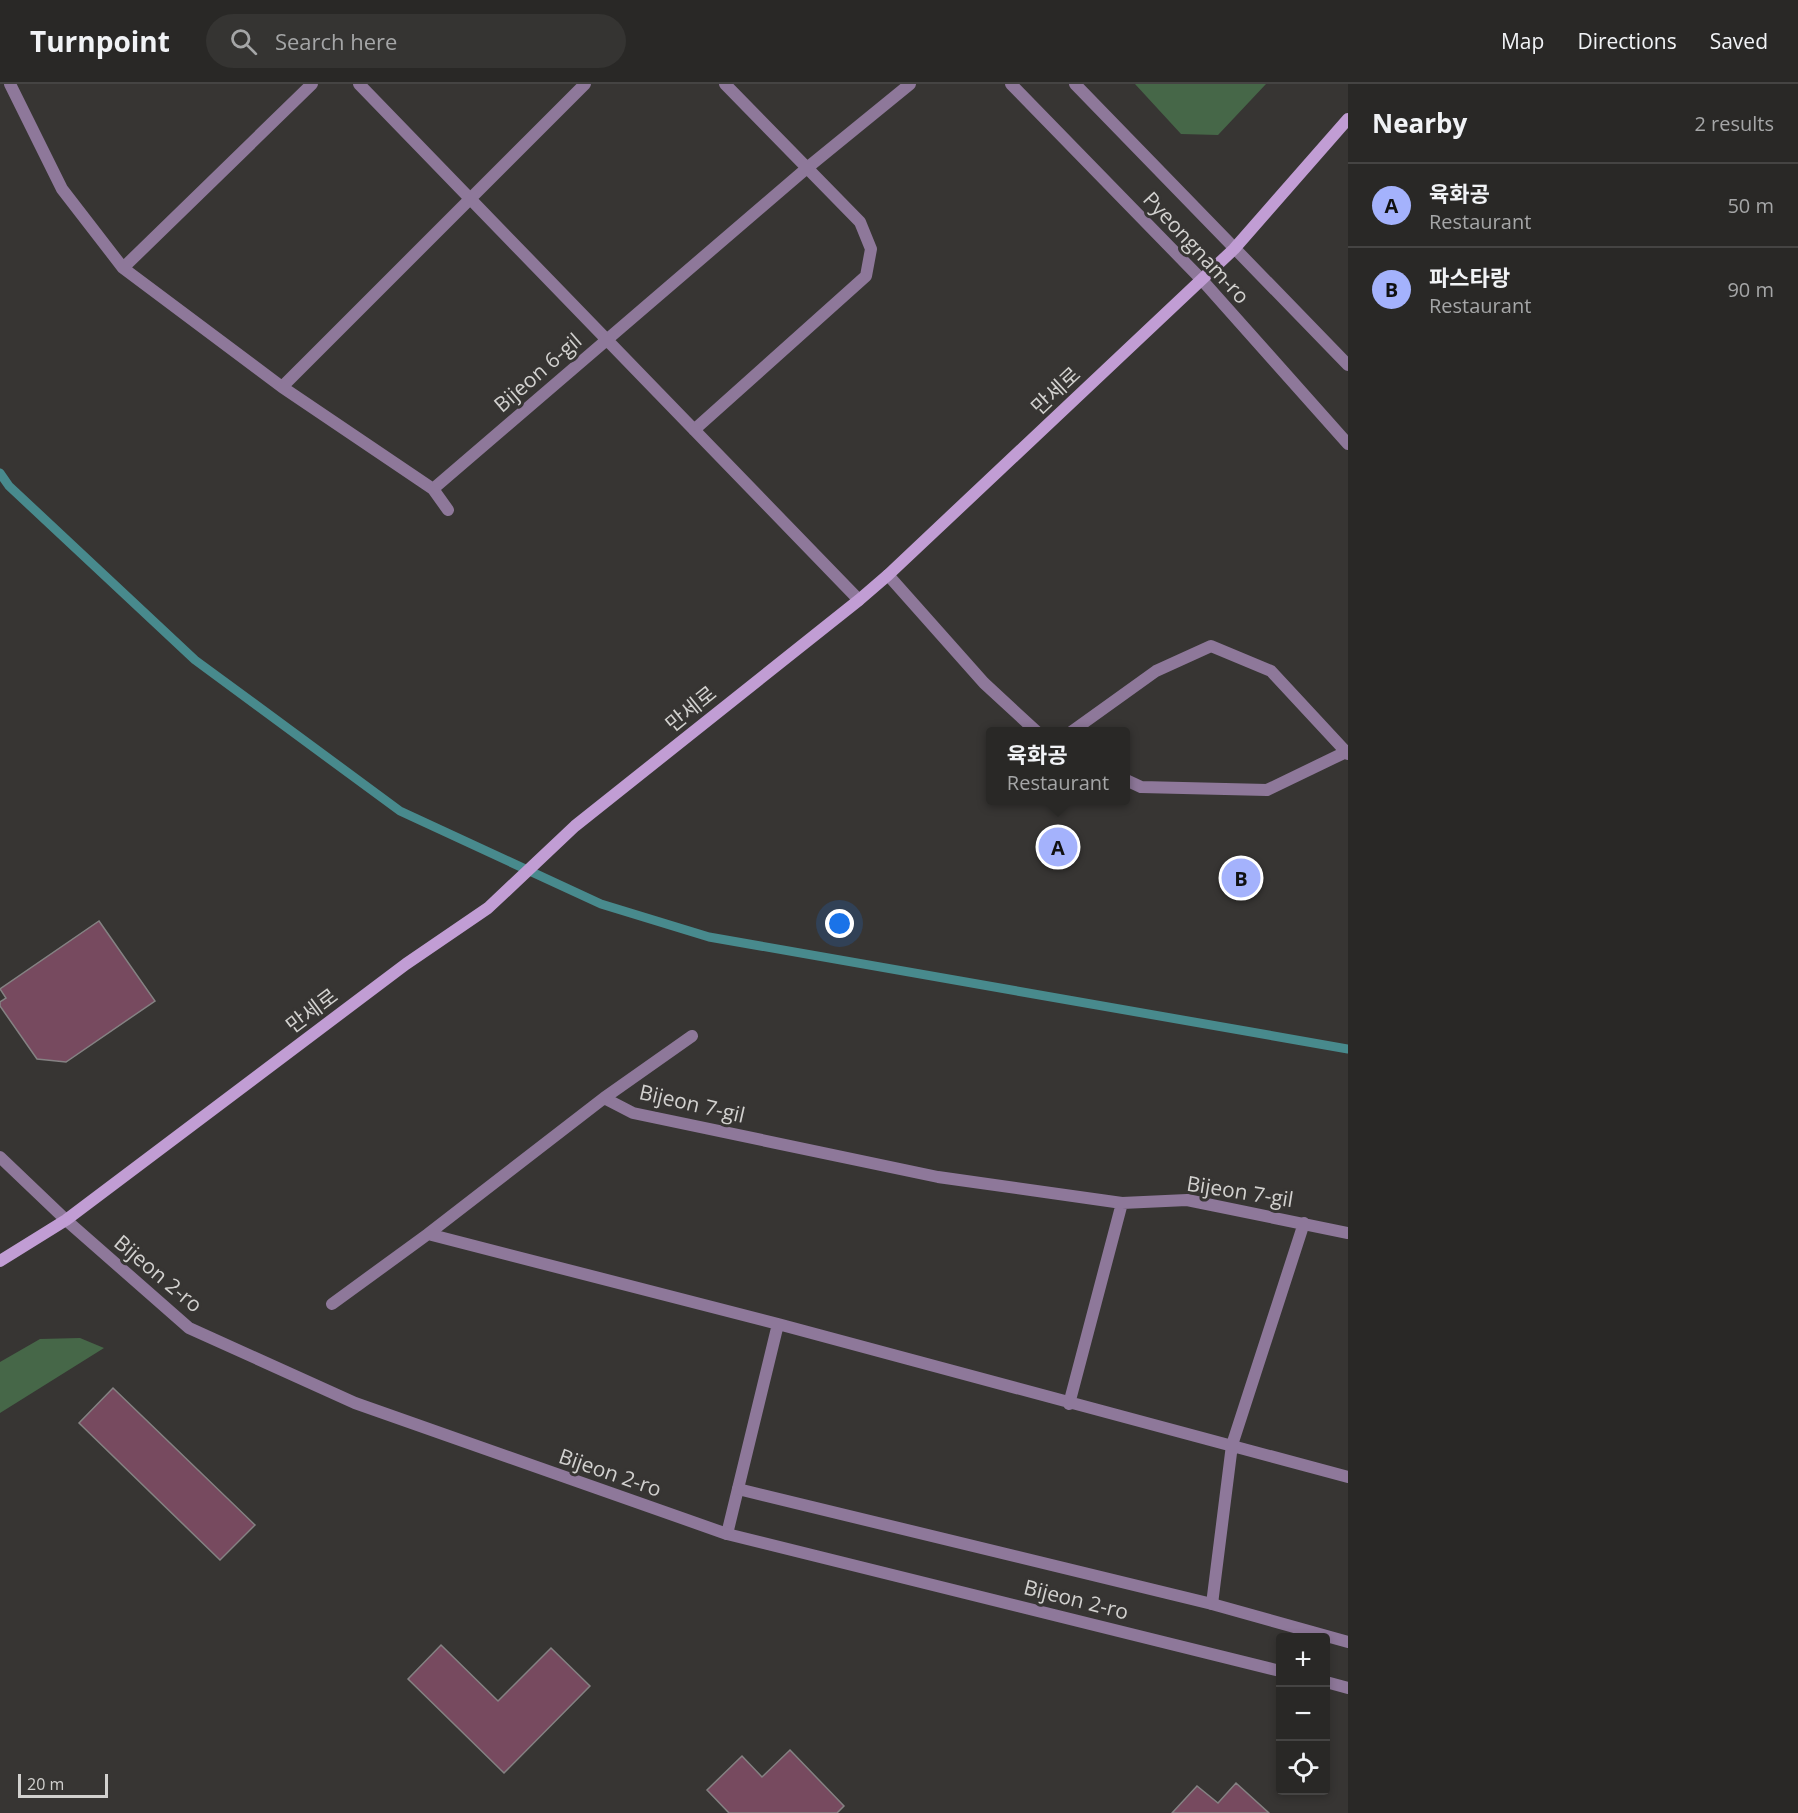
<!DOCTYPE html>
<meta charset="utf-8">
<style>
body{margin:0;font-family:"Open Sans","Noto Sans KR",sans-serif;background:#353432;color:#f1f3f6}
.controls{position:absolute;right:18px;bottom:18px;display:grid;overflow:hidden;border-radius:6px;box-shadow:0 3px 9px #0003}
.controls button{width:54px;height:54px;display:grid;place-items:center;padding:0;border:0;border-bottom:2px solid #454443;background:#292826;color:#f1f3f6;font:30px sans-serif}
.scale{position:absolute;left:18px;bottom:15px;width:90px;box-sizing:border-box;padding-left:6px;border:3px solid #d2d1cf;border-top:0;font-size:16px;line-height:21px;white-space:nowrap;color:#d2d1cf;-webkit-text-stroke:4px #373533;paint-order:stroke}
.you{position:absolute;left:840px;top:840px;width:21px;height:21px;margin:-15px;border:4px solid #fff;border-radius:50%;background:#1a73e8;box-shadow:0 0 0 9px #1a73e833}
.badge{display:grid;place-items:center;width:39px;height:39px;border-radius:50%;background:#a4b2fc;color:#111;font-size:20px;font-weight:700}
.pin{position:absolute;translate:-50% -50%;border:3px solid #fff;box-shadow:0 2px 6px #0006}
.popup{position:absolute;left:986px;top:643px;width:144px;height:78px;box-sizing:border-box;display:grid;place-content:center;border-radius:6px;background:#292826;filter:drop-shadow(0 2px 4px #0005);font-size:20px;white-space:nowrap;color:#a5a6a7}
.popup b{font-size:22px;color:#f1f3f6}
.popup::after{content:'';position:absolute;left:50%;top:100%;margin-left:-12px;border:12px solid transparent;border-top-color:#292826}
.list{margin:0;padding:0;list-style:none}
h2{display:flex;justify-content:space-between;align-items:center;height:78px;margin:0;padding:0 24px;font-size:26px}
h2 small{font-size:20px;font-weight:400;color:#a5a6a7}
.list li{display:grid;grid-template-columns:39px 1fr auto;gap:18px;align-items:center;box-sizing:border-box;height:84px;padding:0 24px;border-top:2px solid #454443}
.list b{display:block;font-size:22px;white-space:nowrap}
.list p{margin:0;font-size:20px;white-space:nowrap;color:#a5a6a7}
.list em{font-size:20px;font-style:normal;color:#a5a6a7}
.icon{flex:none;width:33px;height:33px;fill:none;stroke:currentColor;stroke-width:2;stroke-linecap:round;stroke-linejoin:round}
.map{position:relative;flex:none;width:1348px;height:1729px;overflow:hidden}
header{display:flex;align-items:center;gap:36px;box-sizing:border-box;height:84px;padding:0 30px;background:#292826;border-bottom:2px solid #454443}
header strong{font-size:28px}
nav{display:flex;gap:33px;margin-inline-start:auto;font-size:21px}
.search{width:420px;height:54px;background:#353432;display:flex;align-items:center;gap:15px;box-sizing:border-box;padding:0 21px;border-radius:33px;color:#a5a6a7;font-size:22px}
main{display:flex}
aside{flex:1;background:#292826}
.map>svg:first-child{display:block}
</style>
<header>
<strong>Turnpoint</strong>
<div class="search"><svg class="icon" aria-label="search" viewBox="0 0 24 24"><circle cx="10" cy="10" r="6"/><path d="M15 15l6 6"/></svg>Search here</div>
<nav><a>Map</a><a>Directions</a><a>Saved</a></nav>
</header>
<main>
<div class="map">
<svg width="1348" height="1729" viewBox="0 0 1348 1729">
<rect width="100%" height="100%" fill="#373533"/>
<path fill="#466748" d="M1135 0H1266L1218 51 1181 50Z
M80 1254 104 1264 0 1329V1278L40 1255Z"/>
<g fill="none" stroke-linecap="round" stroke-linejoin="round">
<path stroke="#488a8d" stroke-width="9" d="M0 389 9 402 195 576 400 727 601 820 709 853 1348 965"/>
</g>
<path fill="#774a5f" stroke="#858283" stroke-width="1.5" d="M99 837 155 917 66 978 37 975 0 922V918L6 914 0 905Z
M113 1304 255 1441 220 1476 79 1339Z
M441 1561 498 1617 551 1564 590 1602 504 1689 408 1595Z
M790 1666 844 1722 837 1729H729L707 1706 742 1672 762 1693Z
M1236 1699 1269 1729H1172L1197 1702 1218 1719Z"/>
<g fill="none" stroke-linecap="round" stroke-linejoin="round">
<path stroke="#8e789a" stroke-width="12" d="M10 0 62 105 123 184 282 303 433 405 448 426
M359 0 859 516
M123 184 312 0
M282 303 585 0
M694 346 866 192 871 165 860 138 725 0
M433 405 807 84 910 0
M888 491 984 599 1037 648
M1071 648 1156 587 1211 562 1271 587 1348 670
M1126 696 1141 703 1267 706 1348 667
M604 1014 692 952
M1348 1149 1187 1116 1122 1119 938 1093 633 1029 604 1014 428 1150 778 1240 1348 1393
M332 1220 428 1150
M1069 1320 1122 1119
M727 1450 778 1240
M1212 1520 1232 1361 1304 1139"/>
<path stroke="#8e789a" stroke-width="12" d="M1011 0 1202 196 1348 360
M1075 0 1348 281
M0 1073 66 1136 189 1244 355 1319 727 1450 1280 1587
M738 1405 1212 1520 1348 1558
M1326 1598 1348 1604"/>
<path stroke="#c19dd4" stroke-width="12" d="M0 1177 66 1136 406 880 488 824 575 742 859 516 888 491 1234 165 1348 35"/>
</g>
<g text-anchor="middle" stroke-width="6" stroke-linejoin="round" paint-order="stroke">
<g font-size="21" fill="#d2d1cf" stroke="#373533">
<text transform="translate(1196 164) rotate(47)" y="7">Pyeongnam-ro</text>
<text transform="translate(538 289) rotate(-41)" y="7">Bijeon 6-gil</text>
<text transform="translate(1056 307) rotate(-43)" y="7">만세로</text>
<text transform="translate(691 625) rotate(-39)" y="7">만세로</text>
<text transform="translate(312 927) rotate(-37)" y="7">만세로</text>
<text transform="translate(692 1020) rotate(13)" y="7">Bijeon 7-gil</text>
<text transform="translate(1240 1108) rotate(9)" y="7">Bijeon 7-gil</text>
<text transform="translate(158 1190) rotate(40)" y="7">Bijeon 2-ro</text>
<text transform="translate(610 1389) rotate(19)" y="7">Bijeon 2-ro</text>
<text transform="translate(1076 1516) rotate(14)" y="7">Bijeon 2-ro</text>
</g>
</g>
</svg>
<div class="controls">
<button>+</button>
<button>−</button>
<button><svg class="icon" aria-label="locate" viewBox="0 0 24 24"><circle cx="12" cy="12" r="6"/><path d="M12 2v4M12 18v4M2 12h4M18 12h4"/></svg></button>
</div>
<div class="scale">20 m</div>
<div class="you"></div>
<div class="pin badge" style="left:1058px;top:763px">A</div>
<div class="popup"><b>육화공</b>Restaurant</div>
<div class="pin badge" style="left:1241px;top:794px">B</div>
</div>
<aside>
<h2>Nearby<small>2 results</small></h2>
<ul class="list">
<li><span class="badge">A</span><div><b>육화공</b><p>Restaurant</p></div><em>50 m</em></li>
<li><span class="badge">B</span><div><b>파스타랑</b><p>Restaurant</p></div><em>90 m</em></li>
</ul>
</aside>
</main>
